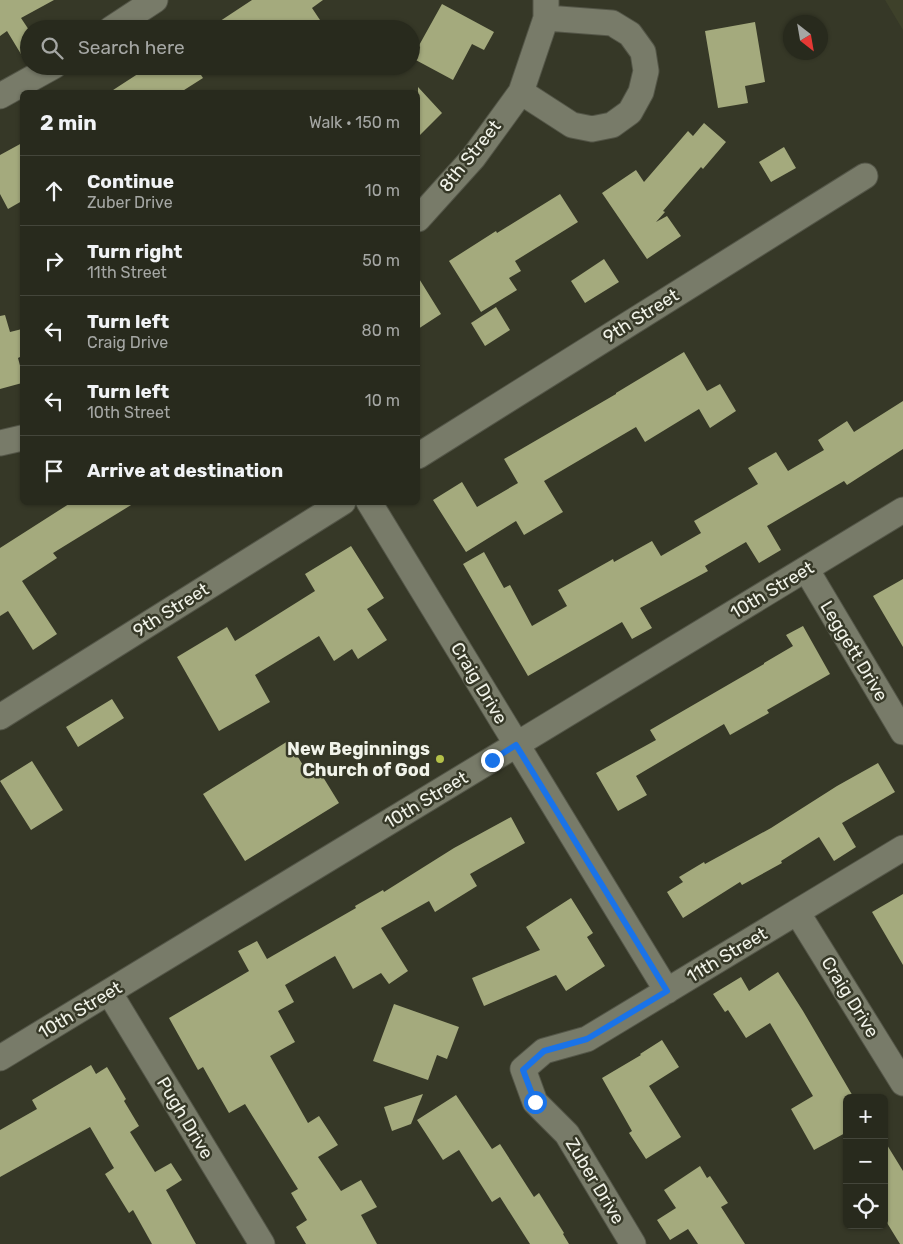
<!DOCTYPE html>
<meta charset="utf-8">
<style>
body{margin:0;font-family:Rubik,sans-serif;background:#34362a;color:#f1f3f6}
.controls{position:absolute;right:15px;bottom:15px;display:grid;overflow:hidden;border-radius:8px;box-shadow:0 1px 4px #0004}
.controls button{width:45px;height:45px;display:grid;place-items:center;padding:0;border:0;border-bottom:1px solid #44463b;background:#282a1d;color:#f1f3f6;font:25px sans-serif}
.compass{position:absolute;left:783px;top:15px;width:45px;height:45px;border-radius:50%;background:#282a1d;box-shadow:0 1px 4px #0004;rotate:149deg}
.stop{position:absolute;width:15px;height:15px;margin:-11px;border:4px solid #1a73e8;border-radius:50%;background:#fff}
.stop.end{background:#1a73e8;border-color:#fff;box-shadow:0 1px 5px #0008}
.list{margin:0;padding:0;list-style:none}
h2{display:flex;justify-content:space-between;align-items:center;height:65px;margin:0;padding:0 20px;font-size:21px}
h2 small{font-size:16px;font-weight:400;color:#a5a7a4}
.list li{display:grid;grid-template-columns:32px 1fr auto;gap:15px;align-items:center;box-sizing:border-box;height:70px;padding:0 20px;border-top:1px solid #44463b}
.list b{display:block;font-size:19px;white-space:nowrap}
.list p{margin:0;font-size:16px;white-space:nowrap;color:#a5a7a4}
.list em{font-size:16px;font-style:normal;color:#a5a7a4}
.icon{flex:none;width:28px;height:28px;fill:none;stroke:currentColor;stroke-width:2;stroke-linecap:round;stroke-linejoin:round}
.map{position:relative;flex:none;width:903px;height:1244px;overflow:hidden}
.search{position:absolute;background:#282a1d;box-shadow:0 1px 4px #0004;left:20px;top:20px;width:400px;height:55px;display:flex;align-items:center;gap:12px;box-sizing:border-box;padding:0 18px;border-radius:28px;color:#a5a7a4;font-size:19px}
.panel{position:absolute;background:#282a1d;box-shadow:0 1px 4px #0004;left:20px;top:90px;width:400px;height:415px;border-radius:8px}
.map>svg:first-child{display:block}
</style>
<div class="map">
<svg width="903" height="1244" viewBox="0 0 903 1244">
<rect width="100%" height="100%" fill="#363827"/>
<path fill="#3e412a" d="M885 0H903V30Z"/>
<path fill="#a4aa7d" d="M0 0H54L21 18 29 30V64H27L7 31 0 36Z
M252 0H323L312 8 326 29H300L294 20 281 29H208Z
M442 4 494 32 484 50 472 44 453 80 412 58Z
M755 22 765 82 745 86 748 103 718 108 705 31Z
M150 66H195L203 78 181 92H110Z
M418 87 442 113 418 137Z
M704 123 726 142 703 169 701 167 663 211 665 212 656 222 667 216 681 236 647 259 602 193 636 170 644 182 688 131 693 136Z
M22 143V201L8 209 0 194V155Z
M784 147 796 168 771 182 759 162Z
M560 194 578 222 515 261 521 271 509 278 517 290 481 312 449 261 496 231 497 233Z
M604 259 619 282 585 303 571 281Z
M418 277 441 314 418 329Z
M496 307 510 330 485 346 471 323Z
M5 315 10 332 22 329V356L18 358 22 373V383L0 389V316Z
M684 352 707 391 720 384 736 411 710 428 699 409 645 442 636 427 544 481 563 512 524 535 516 521 466 552 433 500 462 482 477 507 518 483 504 459 616 394V393Z
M903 401V449L847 485 844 481 767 526 781 550 759 563 746 542 705 566 708 571 640 608 652 628 632 639 622 622 528 676 463 564 484 552 504 588 510 585 532 626 567 606 558 590 613 559 614 562 652 541 661 556 701 533 694 521 758 484 748 468 776 452 788 471 824 450 818 440 847 421 854 432Z
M72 502H136L53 553 57 558 22 581 57 634 33 650 8 611 0 616V548Z
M351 546 384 598 367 609 387 640 358 659 352 649 334 661 319 636 255 675 270 702 219 731 177 657 227 627 235 641 315 591 305 574Z
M903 579V647L873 596Z
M803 626 830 674 767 710 769 713 730 735 724 724 636 776 647 795 618 811 596 773 656 740 650 730 764 664V663L793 646 786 635Z
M112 699 124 718 78 747 66 727Z
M288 741 306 770 315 764 339 803 245 861 203 794Z
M32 761 63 810 31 830 0 781Z
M878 763 895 792 842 823 856 847 834 861 819 837 781 861 782 863 742 885 740 882 683 918 667 892 683 882 679 877 704 862 705 864 771 828 837 786Z
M511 817 525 843 470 874 477 886 435 912 429 901 381 928 408 971 389 984 381 973 353 989 335 956 285 985 294 1002 278 1011 295 1042 270 1056 308 1123 319 1116 338 1145 318 1157 341 1191 361 1180 377 1207 361 1215 377 1244H306L296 1227 307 1220 291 1193 298 1189 245 1104 229 1113 203 1067 198 1070 169 1018 249 971 238 951 257 941 267 959 356 908 355 906 383 890 384 892 454 848Z
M903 894V965L872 912Z
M571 898 593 933 587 937 605 966 566 991 556 975 484 1006 472 978 540 950 526 927Z
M778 972 803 1011 854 1098H847V1132L814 1150 791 1109 813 1096 770 1023 746 1038 728 1010 725 1012 713 994 741 977 749 991Z
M394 1004 459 1027 447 1059 437 1055 428 1080 373 1061Z
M662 1040 679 1067 649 1086 681 1137 646 1159 629 1133 632 1131 602 1078 641 1055 640 1054Z
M91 1065 96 1074 107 1067 126 1099 124 1101 139 1126 130 1132 155 1172 171 1163 182 1180 166 1190 196 1244H152L133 1210 129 1213 105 1174 114 1168 90 1127 0 1177V1130L37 1109 32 1100Z
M423 1094 411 1124 392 1131 384 1107Z
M456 1095 492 1149 500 1144 534 1197 539 1193 564 1233 563 1234 569 1244H530L500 1197 492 1202 459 1150 443 1160 417 1120Z
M884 1140 903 1171V1244H900L884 1218Z
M700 1166 707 1178 710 1176 728 1203 721 1207 745 1244H698L688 1229 670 1240 657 1220 676 1208 664 1190Z"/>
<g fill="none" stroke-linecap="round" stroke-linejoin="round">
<defs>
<path id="street" d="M111 29 155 0
M521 92 572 125 592 129 612 125 630 112 641 92 646 71 643 52 630 34 612 23 546 18
M0 96 54 66
M418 219 473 158 521 92 546 18V0
M0 443 22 438
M418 456 865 176
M369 502 667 991
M806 569 903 732
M0 717 343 502
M797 912 903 1083
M109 992 262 1244
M0 1058 903 510
M633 1244 567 1134 535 1102 523 1069 544 1051 587 1039 903 848"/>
</defs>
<use href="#street" stroke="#545648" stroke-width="27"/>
<use href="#street" stroke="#787b69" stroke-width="25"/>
</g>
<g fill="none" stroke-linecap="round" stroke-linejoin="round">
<path stroke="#1a73e8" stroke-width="6" d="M492 760 516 745 667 991 587 1039 544 1051 523 1070 535 1102"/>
</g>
<circle fill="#b5c249" stroke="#363827" stroke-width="2" cx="440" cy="759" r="5"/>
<g text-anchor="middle" stroke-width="5" stroke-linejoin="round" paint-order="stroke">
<g font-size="18" fill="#f1f3e9" stroke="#363827">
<text transform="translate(470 156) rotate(-51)" y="6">8th Street</text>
<text transform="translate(641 316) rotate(-32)" y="6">9th Street</text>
<text transform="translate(772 590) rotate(-31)" y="6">10th Street</text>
<text transform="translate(171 610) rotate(-32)" y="6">9th Street</text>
<text transform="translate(854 651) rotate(59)" y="6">Leggett Drive</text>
<text transform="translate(479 683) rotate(59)" y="6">Craig Drive</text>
<text transform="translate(426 800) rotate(-31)" y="6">10th Street</text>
<text transform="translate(727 955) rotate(-31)" y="6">11th Street</text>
<text transform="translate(850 997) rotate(58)" y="6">Craig Drive</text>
<text transform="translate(80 1010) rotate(-31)" y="6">10th Street</text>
<text transform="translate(185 1118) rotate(59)" y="6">Pugh Drive</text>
<text transform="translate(595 1181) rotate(59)" y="6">Zuber Drive</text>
</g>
<g font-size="18" font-weight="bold" fill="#f1f3e9" stroke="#363827" text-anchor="end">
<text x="430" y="755">New Beginnings<tspan x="430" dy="21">Church of God</tspan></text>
</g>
</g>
</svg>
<div class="controls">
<button>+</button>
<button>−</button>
<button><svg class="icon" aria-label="locate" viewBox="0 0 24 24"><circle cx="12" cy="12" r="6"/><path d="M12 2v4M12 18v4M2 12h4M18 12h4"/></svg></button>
</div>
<svg class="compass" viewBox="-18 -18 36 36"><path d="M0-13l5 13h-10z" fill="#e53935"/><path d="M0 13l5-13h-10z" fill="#a5a7a4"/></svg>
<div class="stop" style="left:535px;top:1102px"></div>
<div class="stop end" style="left:492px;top:760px"></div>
<div class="search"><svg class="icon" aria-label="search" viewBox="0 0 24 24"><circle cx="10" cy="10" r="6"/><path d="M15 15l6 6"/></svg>Search here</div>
<section class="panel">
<h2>2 min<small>Walk · 150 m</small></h2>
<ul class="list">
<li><svg class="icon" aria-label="ahead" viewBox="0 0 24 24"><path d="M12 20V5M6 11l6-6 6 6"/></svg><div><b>Continue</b><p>Zuber Drive</p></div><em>10 m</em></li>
<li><svg class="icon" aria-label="right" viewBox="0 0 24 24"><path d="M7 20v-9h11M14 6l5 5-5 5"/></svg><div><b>Turn right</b><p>11th Street</p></div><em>50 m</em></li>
<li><svg class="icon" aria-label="left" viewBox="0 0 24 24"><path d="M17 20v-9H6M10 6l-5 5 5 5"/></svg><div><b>Turn left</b><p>Craig Drive</p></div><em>80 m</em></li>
<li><svg class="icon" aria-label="left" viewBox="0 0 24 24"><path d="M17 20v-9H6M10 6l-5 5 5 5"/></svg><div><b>Turn left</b><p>10th Street</p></div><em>10 m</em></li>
<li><svg class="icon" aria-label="arrive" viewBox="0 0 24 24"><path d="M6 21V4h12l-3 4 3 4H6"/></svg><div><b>Arrive at destination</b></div></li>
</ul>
</section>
</div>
